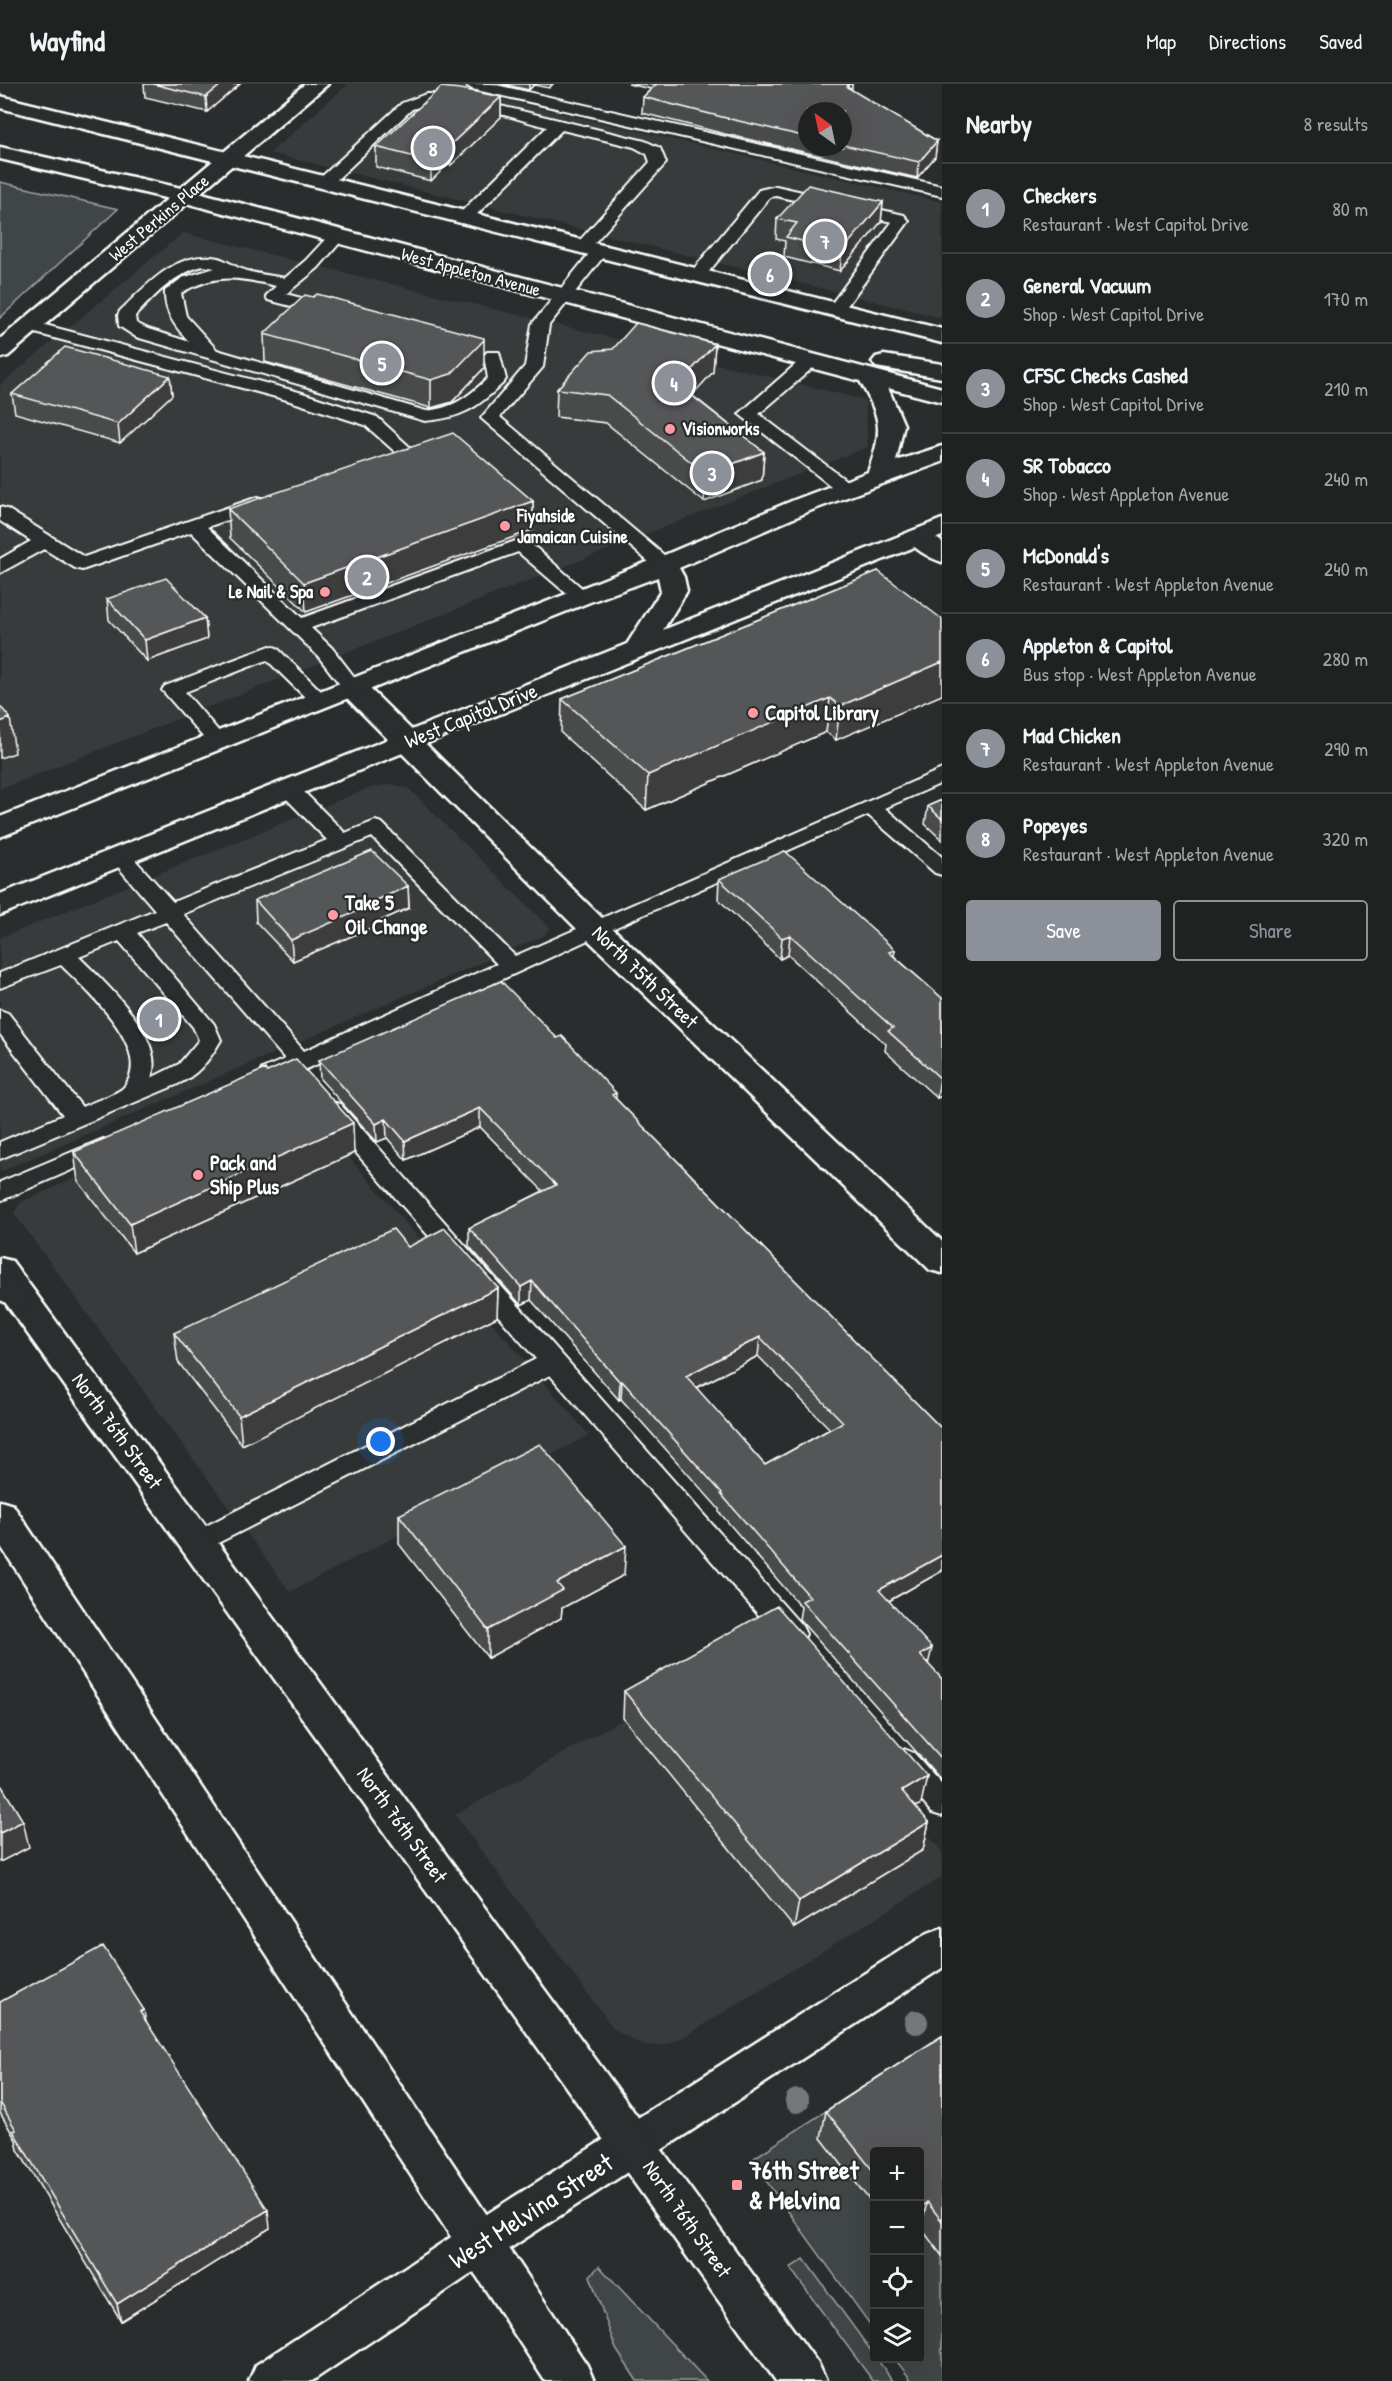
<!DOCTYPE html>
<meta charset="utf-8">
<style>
body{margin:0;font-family:"Patrick Hand",sans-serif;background:#2d2f2f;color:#f1f3f6}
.controls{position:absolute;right:18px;bottom:18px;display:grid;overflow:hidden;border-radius:6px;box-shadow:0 6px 24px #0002}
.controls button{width:54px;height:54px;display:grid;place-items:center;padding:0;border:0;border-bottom:2px solid #3d3f40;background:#202222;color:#f1f3f6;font:30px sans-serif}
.compass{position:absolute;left:798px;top:18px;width:54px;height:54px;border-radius:50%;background:#202222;box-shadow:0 6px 24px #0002;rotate:327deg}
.you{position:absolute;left:381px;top:1358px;width:21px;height:21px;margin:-15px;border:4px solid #fff;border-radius:50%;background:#1a73e8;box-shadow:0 0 0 9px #1a73e833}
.badge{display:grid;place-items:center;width:39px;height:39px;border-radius:50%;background:#8c9099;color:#fff;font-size:20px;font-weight:700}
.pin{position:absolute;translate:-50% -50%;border:3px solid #fff;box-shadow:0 2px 6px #0006}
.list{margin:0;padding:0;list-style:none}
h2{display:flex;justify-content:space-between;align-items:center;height:78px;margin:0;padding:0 24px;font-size:26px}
h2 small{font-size:20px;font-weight:400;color:#a2a4a5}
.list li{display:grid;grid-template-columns:39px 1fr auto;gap:18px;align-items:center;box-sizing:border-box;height:90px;padding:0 24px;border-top:2px solid #3d3f40}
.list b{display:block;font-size:22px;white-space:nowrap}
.list p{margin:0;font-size:20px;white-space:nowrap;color:#a2a4a5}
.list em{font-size:20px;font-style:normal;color:#a2a4a5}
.actions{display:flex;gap:12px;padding:18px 24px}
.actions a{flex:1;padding:14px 0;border:2px solid #8c9099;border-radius:6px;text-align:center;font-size:21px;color:#8c9099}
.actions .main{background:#8c9099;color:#fff}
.icon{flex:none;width:33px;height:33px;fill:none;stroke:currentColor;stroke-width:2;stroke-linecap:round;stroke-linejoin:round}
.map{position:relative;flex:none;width:942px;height:2297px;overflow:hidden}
header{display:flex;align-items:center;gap:36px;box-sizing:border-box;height:84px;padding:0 30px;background:#202222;border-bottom:2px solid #3d3f40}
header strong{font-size:28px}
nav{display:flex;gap:33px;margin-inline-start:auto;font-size:21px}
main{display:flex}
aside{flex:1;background:#202222}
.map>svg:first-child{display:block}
</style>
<header>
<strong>Wayfind</strong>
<nav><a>Map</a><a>Directions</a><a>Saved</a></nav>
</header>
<main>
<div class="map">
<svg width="942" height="2297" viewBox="0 0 942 2297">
<rect width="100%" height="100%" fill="#2a2d2e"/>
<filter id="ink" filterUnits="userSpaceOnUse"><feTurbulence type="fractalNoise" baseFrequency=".0167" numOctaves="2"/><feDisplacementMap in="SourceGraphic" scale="12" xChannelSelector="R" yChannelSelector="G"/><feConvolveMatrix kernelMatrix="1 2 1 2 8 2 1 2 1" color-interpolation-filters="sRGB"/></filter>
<g filter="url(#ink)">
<path fill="#373a3b" d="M348 0H436L942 118V234L270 69Z
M183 149 865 316 868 363 0 705V301Z
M391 700 408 704 550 844 543 852 0 1088V854L369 704Z
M278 1004 291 1006 589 1351 290 1508 14 1129 21 1118Z
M763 1555 942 1768V1793L684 1953 664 1961 644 1962 614 1945 455 1731Z"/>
<path fill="#414445" stroke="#a0a2a2" stroke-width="1.5" d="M0 98 118 125 0 234Z
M881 1991 886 1998 822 2054 874 2122V2246L751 2076Z
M942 2129V2297H912L895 2275 920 2274V2145Z
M804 2175 893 2297H873L790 2184Z
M599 2182 707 2297H637L616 2265 590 2192Z"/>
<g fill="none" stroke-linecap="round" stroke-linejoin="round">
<defs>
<path id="service" d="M464 0H492L942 102V112L472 5Z
M426 10H451L645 57 660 64 666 79 587 167 581 169 573 164 650 78 647 70 634 63 562 46 470 137H458L456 134 458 131 547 43C507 33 452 11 412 25L330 102H318L316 99 318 96 402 19Z
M776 102 904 131 909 137 841 230H829L827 226 892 138 776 112 770 113 702 196H690L688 192 759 106Z
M337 147 345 152 343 155 318 184 286 210 335 223 337 227 335 231 329 232 268 216 266 212 276 202C238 193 216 189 181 209L186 232 217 266 426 327C454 324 468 313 488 294L484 272 487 268H499L506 295 503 299C477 324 462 334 425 337L136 253 119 242 118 231 120 227C147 201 177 166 218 174 226 176 232 181 239 184 252 190 270 191 285 194L306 176 331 149ZM203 182 215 184 182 194 165 207C164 228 175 243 190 258L148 245 136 239 135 232C154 212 175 189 203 182Z
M599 163 607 168 549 241 543 283 500 333 671 477 673 481 671 485H657L481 334 525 282 532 240 593 165Z
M30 237 299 308 377 333 415 368 412 372H400L365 341 287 316 24 246 21 242 24 238Z
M810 272 816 273 819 277 816 281 759 330 852 401 855 405 852 409H840L739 330 804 273Z
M258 413 265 415 267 419 265 423 207 443 302 534 521 455 528 457 591 512 588 516H574L518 468 311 544 332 564 362 603 359 607H345L318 572 191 448 82 486 75 484 44 465 0 489V475L31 457 0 437V423L7 425 84 473Z
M270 562 277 564 326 612 329 616 326 620H312L267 576 185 608 227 657 224 661 217 663 210 661 162 606 165 602Z
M942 685V699L885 724 942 773V791L935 789 868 731 647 829 309 984 270 999 262 997 259 991 262 985 285 975 166 838 137 849 214 940 221 956C209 977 198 991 176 1001L0 1075V1058L63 1031 0 950V926L8 929 82 1023C92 1018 118 1010 124 1003 155 966 85 905 61 881L0 904V889L155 826 114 778 110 773 114 768 121 766 128 768 173 818 327 756 282 710 279 705 282 700 289 699 296 700 345 749 375 737 382 739 515 872ZM372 753 497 880 304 967 183 830ZM119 857 193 943 199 956 179 980 151 994C167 955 105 899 79 873Z
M332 1018 340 1020 802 1542 806 1550 802 1558 792 1561 782 1558 550 1291 206 1465 197 1469 188 1465 184 1458 188 1451 536 1275 324 1032 320 1026 324 1020Z
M103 1055 111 1057 115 1063 111 1069 0 1117V1098Z
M904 1665 914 1669 942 1700V1732L932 1729 894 1685 890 1677 894 1669Z"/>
<path id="minor" d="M305 0H328L8 272 0 274V255Z
M918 445 927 448 942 458V478C929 474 913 464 905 453L909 448Z
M352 595 362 597 605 837 942 1157V1189L930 1186 583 851 342 609 338 603 342 597Z
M942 1844V1884L495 2174 312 2297H249L256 2281 465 2144 928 1849Z"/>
<path id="secondary" d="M0 1174 12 1177 819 2281 826 2297H776L0 1211Z
M0 1417 13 1421 587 2281 594 2297H545L0 1461Z"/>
<path id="primary" d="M0 12 942 245V259L0 24Z
M0 63 194 107 942 304V318L888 304 904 341 896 377 942 362V378L812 426 679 484 684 493 687 507 663 546 942 435V452L0 831V810L627 560 661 507 658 493 590 518 0 753V733L655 475 794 416 868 388C883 345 882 337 860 297L182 118 0 75Z
M884 271 942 280V294L876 283 872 278 876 273Z
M0 1187C15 1191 27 1198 35 1211L30 1220 18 1224 0 1216Z"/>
</defs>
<use href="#service" stroke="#fff" stroke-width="4"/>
<use href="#minor" stroke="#fff" stroke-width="5"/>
<use href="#secondary" stroke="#fff" stroke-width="5"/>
<use href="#primary" stroke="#fff" stroke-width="5"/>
<use href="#service" fill="#2a2d2e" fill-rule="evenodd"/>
<use href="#minor" fill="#2a2d2e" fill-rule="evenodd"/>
<use href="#secondary" fill="#2a2d2e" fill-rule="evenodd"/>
<use href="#primary" fill="#2a2d2e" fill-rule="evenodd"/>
</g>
<g fill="#757778">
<circle cx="916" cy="1938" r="12"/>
<circle cx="797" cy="2017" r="12"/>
</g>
<path fill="#494b4c" stroke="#fff" stroke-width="1.5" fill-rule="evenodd" d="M144 0H240L207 28 145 13Z
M502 0H553L549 4 534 1 529 6Z
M628 0H852L851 6 937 57 935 73 917 94 725 50 642 29 643 13 651 5ZM807 27H843V63H807Z
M501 13V33L451 81 448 80 431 97 376 83V63Z
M883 118 881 138 840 187 784 173 785 157 776 155 777 135Z
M264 250 484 284 452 318 431 324 265 278Z
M715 260 713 288 692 311 764 368 762 396 704 418 606 339 556 333 557 305Z
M170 292 172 311 120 359 15 329 12 310Z
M533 417V446L306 528 230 454 228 425Z
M878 487 836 656 826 648 646 726 561 649 562 615Z
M107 515 205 534 207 555 147 577 109 536Z
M942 716V756L925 740 928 722Z
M719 795 895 866 894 872 942 914V1012L937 1014 885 967 886 960 788 871 780 875 718 815Z
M408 802 409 824 373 840V843L293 877 256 838 255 816Z
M557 954 616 1009V1015L942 1345V1487L889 1517 928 1580 942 1595V1697L799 1535 801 1523 719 1428V1425L621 1315 619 1316 531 1216 521 1221 469 1162V1144L543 1107 480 1043 406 1076 387 1054 377 1058 320 995 319 976ZM758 1272 830 1345 765 1381 696 1304Z
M74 1068 354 1069 134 1169 78 1097Z
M498 1204 497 1233 242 1361 178 1278 174 1249Z
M399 1431 624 1491 562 1524 561 1534 488 1574 399 1460Z
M624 1607 921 1720 915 1723 929 1738 923 1766 794 1844 623 1634Z
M0 1918 145 1937 270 2144 121 2237 18 2066 16 2056 0 2029Z
M942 1952V2172L921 2144 920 2145V2067H874V2122L821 2054 826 2027Z"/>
<path fill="#3c3d3e" stroke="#fff" stroke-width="1.5" d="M222 0H240L207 28 206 13Z
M529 0H534L529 6Z
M849 0H852V4L846 19 847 3Z
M501 13V33L451 81 450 61Z
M937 57 935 73 917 94 919 78Z
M448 60V80L431 97V77Z
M883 118 881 138 840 187 842 167Z
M484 256V284L452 318 431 324V296Z
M715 260 713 288 676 329 678 301Z
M170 292 172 311 120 359 118 340Z
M764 368 762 396 704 418 706 390Z
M533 417V446L306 528 304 499Z
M205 534 207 555 147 577 145 556Z
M942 578V611L836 656 840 622Z
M830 614 826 648 646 726 648 691Z
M10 634 15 669 0 674V638Z
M408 802 409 824 373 840V843L293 877 291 856 370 819Z
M790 851 788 871 780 875 782 854Z
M942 993V1012L937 1014 940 994Z
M480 1024V1043L406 1076 405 1057Z
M386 1035 387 1054 377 1058 376 1040Z
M353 1039 354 1069 134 1169 130 1140Z
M532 1197 531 1216 521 1221V1203Z
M498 1204 497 1233 242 1361 239 1332Z
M760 1253 758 1272 684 1310 686 1292Z
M622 1297 621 1315 619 1316 620 1298Z
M626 1462 624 1491 562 1524 561 1534 488 1574V1546L557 1499Z
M942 1471V1487L876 1524 879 1506Z
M932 1564 928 1581 920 1571Z
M927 1692 921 1720 896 1734 902 1707Z
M23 1737 29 1763 0 1778V1749Z
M929 1738 923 1766 794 1844 799 1817Z
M144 1926 147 1945 140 1928Z
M927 2118 921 2144 920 2145V2124Z
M268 2126 270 2144 121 2237 117 2220Z"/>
<path fill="#555758" stroke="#fff" stroke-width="1.5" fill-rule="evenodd" d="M153 0H222L206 13Z
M657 0H849L847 3 937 57 919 78 843 61V27H807V53L726 34 643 13Z
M441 3 461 5 501 13 450 61 448 60 431 77 376 63Z
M808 101 883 118 842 167 786 153 797 139 777 135Z
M317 210 484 254V256L451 290 431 296 264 250 305 211 313 213Z
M636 239 715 260 678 301 764 368 706 390 607 311 557 305 591 267 613 265Z
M65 263 170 292 118 340 12 310Z
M453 349 533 417 304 499 228 425Z
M878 487 942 535V578L840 622 830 614 648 691 562 615Z
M166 494 205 534 145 556 107 515Z
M0 622 10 634 0 638Z
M942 716V735L928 722Z
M372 767 408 802 370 819 372 821 291 856 255 816Z
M785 767 895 866 889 868 942 914V993L940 994 888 947 893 944 790 851 782 854 719 795Z
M501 897 557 954 562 952 616 1009 612 1011 942 1345V1471L879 1506 932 1564 920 1571 942 1595V1675L802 1517 810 1513 721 1410 722 1409 622 1297 620 1298 532 1197 521 1203 469 1144 556 1101 480 1024 405 1057 386 1035 376 1040 319 976ZM760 1253 843 1338 765 1381 686 1292Z
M296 975 353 1039 130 1140 74 1068 265 985 267 988Z
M445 1144 498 1204 239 1332 174 1249 393 1145 408 1163Z
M540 1360 626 1462 557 1499 563 1506 488 1546 399 1431Z
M777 1522 927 1692 902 1707 929 1738 799 1817 624 1607Z
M0 1699 23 1737 0 1749Z
M103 1862 144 1926 140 1928 268 2126 117 2220 13 2047 16 2046 0 2018V1918Z
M942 1952V2137L927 2118 920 2124V2067H874V2088L826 2027Z"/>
</g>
<g fill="#ff9aa2" stroke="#2a2d2e" stroke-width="2">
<circle cx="670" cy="345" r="6"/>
<circle cx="505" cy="442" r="6"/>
<circle cx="325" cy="508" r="6"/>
<circle cx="753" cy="629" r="6"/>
<circle cx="333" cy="831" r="6"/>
<circle cx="198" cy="1091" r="6"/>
<rect x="731" y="2095" width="12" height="12" rx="3"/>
</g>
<g text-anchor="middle" stroke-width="4.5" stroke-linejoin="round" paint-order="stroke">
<g font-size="18" fill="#fff" stroke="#2a2d2e">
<text transform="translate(159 134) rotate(-40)" y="6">West Perkins Place</text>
<text transform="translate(471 188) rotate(15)" y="6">West Appleton Avenue</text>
</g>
<g font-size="18" font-weight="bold" fill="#fff" stroke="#2a2d2e" text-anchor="start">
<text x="682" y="351">Visionworks</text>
<text x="517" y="438">Fiyahside<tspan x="517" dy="21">Jamaican Cuisine</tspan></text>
<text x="313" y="514" text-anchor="end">Le Nail &amp; Spa</text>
</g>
<g font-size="21" font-weight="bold" fill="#fff" stroke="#2a2d2e" text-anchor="start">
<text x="765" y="636">Capitol Library</text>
<text x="345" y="826">Take 5<tspan x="345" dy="24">Oil Change</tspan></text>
<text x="210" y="1086">Pack and<tspan x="210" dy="24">Ship Plus</tspan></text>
</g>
<g font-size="21" fill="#fff" stroke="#2a2d2e">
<text transform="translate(471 632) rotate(-22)" y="7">West Capitol Drive</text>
<text transform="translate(645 893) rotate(44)" y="7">North 75th Street</text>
<text transform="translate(117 1347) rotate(54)" y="7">North 76th Street</text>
<text transform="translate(402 1741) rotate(54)" y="7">North 76th Street</text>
<text transform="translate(687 2135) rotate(55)" y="7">North 76th Street</text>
</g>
<g font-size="26" font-weight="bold" fill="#fff" stroke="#2a2d2e" text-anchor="start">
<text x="749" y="2095">76th Street<tspan x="749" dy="30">&amp; Melvina</tspan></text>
</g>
<g font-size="26" fill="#fff" stroke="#2a2d2e">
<text transform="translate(531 2127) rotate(-33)" y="9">West Melvina Street</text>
</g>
</g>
</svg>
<div class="controls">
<button>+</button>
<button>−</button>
<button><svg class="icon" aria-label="locate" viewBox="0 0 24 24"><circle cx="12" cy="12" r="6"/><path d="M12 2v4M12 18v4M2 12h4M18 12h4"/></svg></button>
<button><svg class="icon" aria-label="layers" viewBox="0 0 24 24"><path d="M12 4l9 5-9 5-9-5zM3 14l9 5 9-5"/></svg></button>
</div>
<svg class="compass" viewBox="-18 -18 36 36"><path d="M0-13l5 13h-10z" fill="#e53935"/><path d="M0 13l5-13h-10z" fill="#a2a4a5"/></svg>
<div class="you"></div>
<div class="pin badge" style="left:159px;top:935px">1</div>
<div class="pin badge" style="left:367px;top:493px">2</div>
<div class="pin badge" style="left:712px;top:389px">3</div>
<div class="pin badge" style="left:674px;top:299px">4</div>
<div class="pin badge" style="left:382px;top:279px">5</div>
<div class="pin badge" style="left:770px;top:190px">6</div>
<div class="pin badge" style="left:825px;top:157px">7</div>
<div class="pin badge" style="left:433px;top:64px">8</div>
</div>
<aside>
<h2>Nearby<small>8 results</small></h2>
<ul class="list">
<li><span class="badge">1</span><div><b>Checkers</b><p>Restaurant · West Capitol Drive</p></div><em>80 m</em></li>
<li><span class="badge">2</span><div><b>General Vacuum</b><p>Shop · West Capitol Drive</p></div><em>170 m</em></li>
<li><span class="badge">3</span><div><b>CFSC Checks Cashed</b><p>Shop · West Capitol Drive</p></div><em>210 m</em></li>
<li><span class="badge">4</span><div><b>SR Tobacco</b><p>Shop · West Appleton Avenue</p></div><em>240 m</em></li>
<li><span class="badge">5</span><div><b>McDonald's</b><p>Restaurant · West Appleton Avenue</p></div><em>240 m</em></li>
<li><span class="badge">6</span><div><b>Appleton &amp; Capitol</b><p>Bus stop · West Appleton Avenue</p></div><em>280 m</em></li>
<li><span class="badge">7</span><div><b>Mad Chicken</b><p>Restaurant · West Appleton Avenue</p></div><em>290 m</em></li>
<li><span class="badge">8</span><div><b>Popeyes</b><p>Restaurant · West Appleton Avenue</p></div><em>320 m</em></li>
</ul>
<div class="actions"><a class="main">Save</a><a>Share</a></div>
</aside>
</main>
